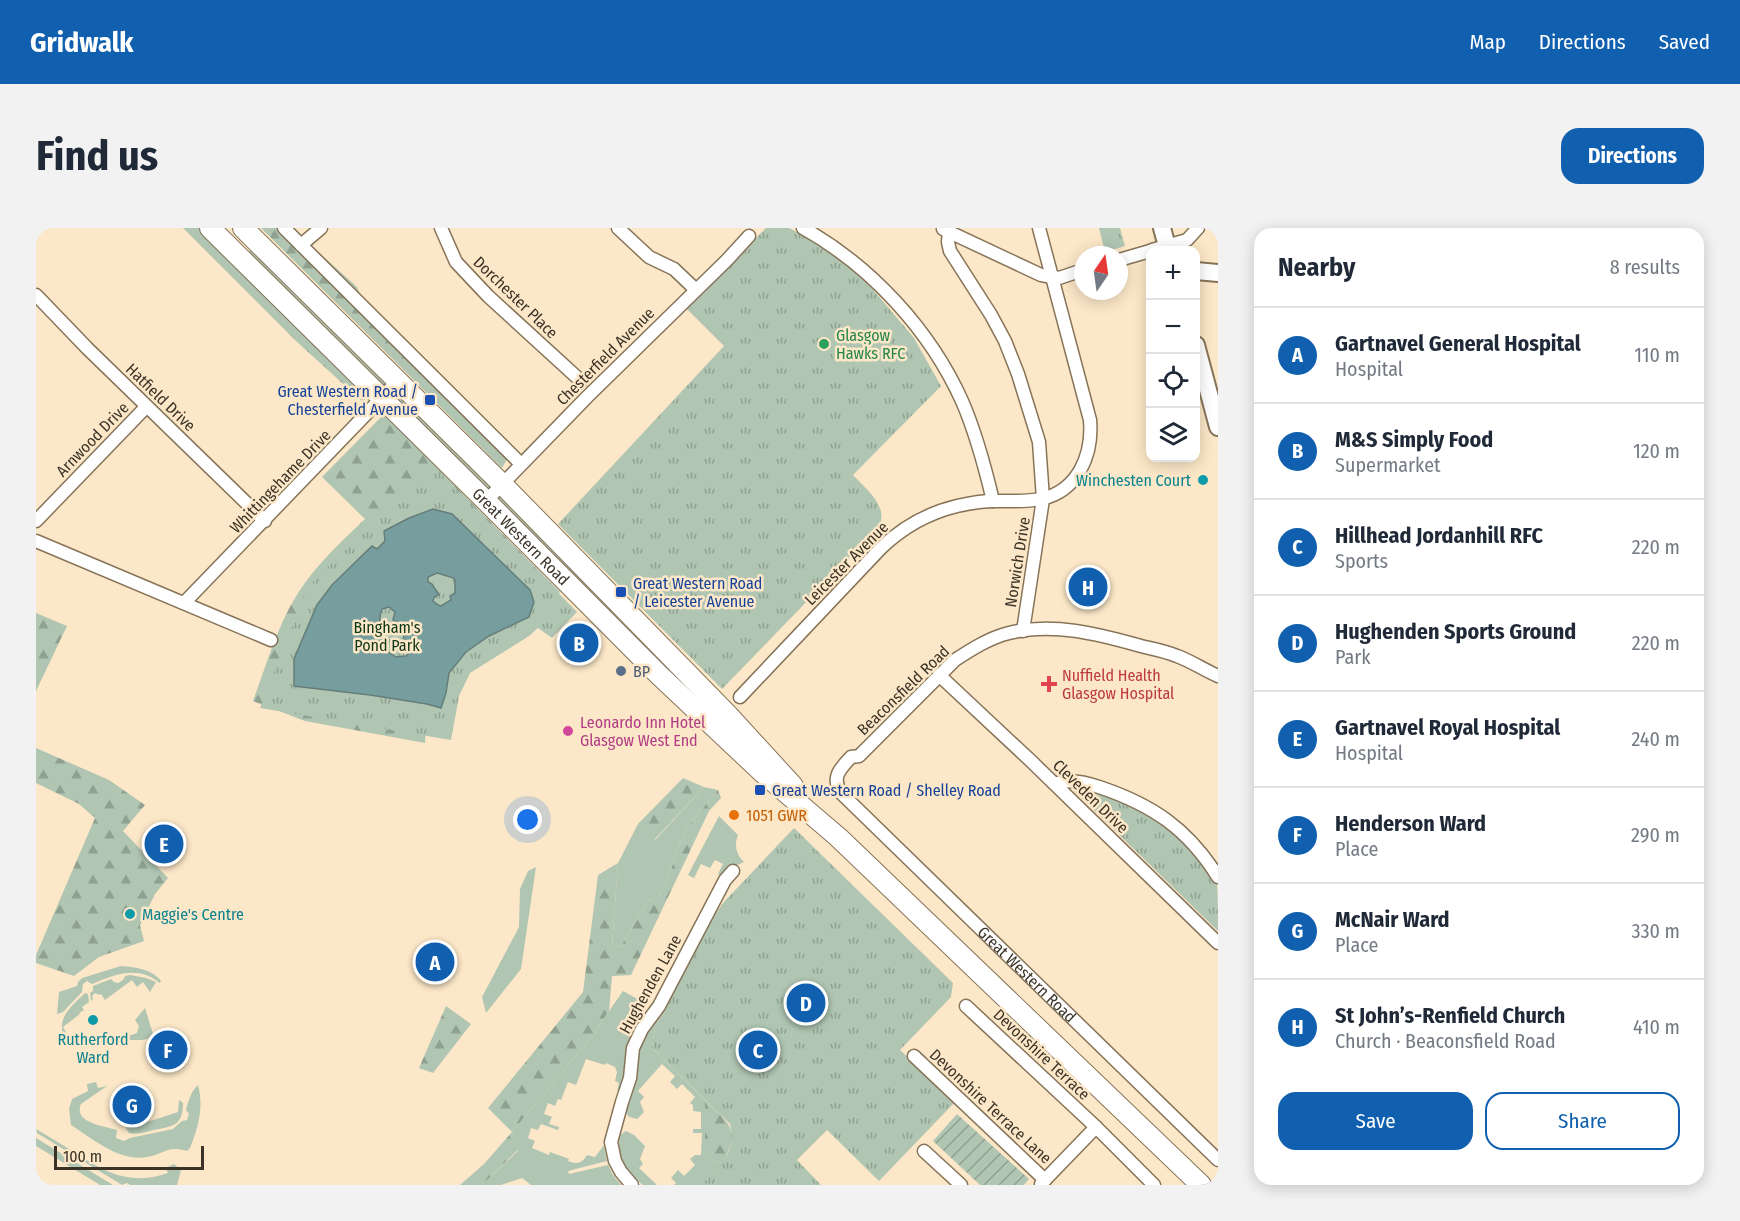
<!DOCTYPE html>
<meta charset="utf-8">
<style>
body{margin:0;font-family:"Fira Sans Condensed",sans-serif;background:#f2f2f3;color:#1f2937}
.controls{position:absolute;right:18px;top:18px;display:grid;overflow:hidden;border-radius:12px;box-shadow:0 3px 15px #0003}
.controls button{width:54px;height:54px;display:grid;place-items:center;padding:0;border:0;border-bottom:2px solid #e0e1e3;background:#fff;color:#1f2937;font:30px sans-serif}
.compass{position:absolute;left:1038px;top:18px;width:54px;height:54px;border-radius:50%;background:#fff;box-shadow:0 3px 15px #0003;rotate:13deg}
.scale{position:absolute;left:18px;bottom:15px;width:150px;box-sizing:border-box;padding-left:6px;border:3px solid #3b3327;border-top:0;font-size:16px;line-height:21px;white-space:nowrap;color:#3b3327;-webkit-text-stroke:4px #fce8c8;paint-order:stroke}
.you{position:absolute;left:492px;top:592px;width:21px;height:21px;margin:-15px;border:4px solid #fff;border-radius:50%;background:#1a73e8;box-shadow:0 0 0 9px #1a73e833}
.badge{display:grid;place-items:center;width:39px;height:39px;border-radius:50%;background:#1160af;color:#fff;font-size:20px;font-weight:700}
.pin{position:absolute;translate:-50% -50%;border:3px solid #fff;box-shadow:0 2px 6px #0006}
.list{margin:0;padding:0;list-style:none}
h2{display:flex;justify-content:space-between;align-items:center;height:78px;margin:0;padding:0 24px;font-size:26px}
h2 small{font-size:20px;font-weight:400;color:#747a83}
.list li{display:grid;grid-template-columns:39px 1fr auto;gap:18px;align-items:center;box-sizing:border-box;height:96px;padding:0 24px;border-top:2px solid #e0e1e3}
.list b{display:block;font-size:22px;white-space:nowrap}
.list p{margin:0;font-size:20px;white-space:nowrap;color:#747a83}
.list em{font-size:20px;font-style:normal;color:#747a83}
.actions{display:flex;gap:12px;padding:18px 24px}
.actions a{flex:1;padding:14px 0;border:2px solid #1160af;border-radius:18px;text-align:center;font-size:21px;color:#1160af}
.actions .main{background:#1160af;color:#fff}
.icon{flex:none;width:33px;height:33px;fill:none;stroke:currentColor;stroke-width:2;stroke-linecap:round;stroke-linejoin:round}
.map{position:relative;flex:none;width:1182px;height:957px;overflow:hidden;border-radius:18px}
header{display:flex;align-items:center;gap:36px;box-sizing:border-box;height:84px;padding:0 30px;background:#1160af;color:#fff}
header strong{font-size:28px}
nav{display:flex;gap:33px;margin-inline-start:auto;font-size:21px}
.intro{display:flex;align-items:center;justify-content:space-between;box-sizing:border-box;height:144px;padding:0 36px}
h1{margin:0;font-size:42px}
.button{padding:15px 27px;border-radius:18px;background:#1160af;color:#fff;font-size:21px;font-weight:700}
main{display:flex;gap:36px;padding:0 36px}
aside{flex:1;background:#fff;border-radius:18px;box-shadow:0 3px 15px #0003}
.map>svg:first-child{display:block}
</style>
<header>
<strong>Gridwalk</strong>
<nav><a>Map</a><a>Directions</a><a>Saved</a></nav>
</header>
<div class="intro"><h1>Find us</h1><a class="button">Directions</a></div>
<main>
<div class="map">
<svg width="1182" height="957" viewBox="0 0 1182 957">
<defs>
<pattern id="forest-firs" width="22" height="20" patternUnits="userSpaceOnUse" patternTransform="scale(1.5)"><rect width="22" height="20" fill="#b0c5b2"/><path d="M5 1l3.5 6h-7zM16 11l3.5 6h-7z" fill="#90a191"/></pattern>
<pattern id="park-tufts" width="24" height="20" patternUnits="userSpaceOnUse" patternTransform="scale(1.5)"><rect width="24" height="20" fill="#b0c5b2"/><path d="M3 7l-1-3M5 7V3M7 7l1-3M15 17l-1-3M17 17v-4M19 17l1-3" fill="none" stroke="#90a191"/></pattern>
<pattern id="garden-furrows" width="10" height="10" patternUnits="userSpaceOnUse" patternTransform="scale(1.5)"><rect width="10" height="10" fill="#b0c5b2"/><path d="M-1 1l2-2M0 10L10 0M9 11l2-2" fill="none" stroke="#90a191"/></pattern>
</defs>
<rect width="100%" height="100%" fill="#fce8c8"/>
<path fill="#b0c5b2" d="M216 20 352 154 346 160 211 26Z
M362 164 457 257 450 264 356 170Z
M466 266 582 386 576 391 459 273Z
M668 559 682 562 652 598 639 627 635 643 624 667 612 673 585 718 576 719 582 635 602 596 619 612Z
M683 588 702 607C698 617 700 626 708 634L697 639 686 649 682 646 687 636 679 632 674 640 665 636 658 650 652 647Z
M500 639 485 741 450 785 446 769 483 699 484 661 492 643Z
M85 738C99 739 116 741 125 753L124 755C102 737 79 746 56 756L51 753 47 756 46 764 27 784 21 786 23 764 41 758 42 754 46 750Z
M94 747 110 750 120 754 114 764 107 754 101 759 96 752 69 772 65 766 63 767 59 765 56 768 57 771 55 773 54 765 57 763V758L75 751 78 754 82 755 87 752 89 748Z
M587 763 605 773 598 786 608 791C601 815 597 844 581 863L583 855 579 853 581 844 579 839 570 835 569 837 550 831 540 857 532 854 525 872 522 871 519 878 512 875 508 886 516 889 513 896 523 899 522 902 505 896 502 902 495 900 492 910 499 913 496 920 513 927 514 924 533 931 532 933C542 937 546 935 551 927L559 929 568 917 571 933 532 943 533 946 572 937 577 947 585 957H495L486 950 465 957H446L482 923 476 904 550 816Z
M49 765 52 766 53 774 46 779 48 782 43 785 44 786 27 799 31 806 28 808C20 789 37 777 49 765Z
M109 780 118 809 107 812H94L92 808 101 805 103 798 99 792Z
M628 782 619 800 616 820 669 872V927L686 936 665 957H638L640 955 635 950 642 942 648 948 659 937 654 931 659 927H665L666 905H657V901H665V884L657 883V877L654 875 659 869 646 856 641 861 634 854 639 848 626 836 602 863 608 869 604 874 608 884 601 891 593 889 590 885 600 848 602 820 615 795Z
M60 854 62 860 71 858 45 876C37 895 68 898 81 902L80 910 88 913 94 910 137 901 146 893 151 892 153 886 150 882C152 874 155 863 162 857 168 879 162 900 154 920L151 923C130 917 129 926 111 929 83 934 57 911 35 897L33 881 36 871 52 863 51 856Z
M143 872 147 875C147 899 136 898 118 902 109 904 102 907 93 905L90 900 92 896 102 897 142 884Z
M0 901C15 910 30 919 44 928 73 947 98 957 132 945L130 940 138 936 145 942 141 957H94L91 955 86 957 1 905Z
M590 903 598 907 609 918 604 931 607 936 603 940 621 957H607C591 945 579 928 584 907Z
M0 910 77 957H64L5 921 0 918Z"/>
<path fill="url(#forest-firs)" d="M147 0H164L330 170 327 174 260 113Z
M225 0H256L321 59 337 95 471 231 466 240Z
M348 186 524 364 516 372 407 264 389 515 269 493 217 473C231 436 242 395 264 362 281 336 306 313 329 291L286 249Z
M0 385 31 398 0 463Z
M0 520 73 552 109 577 87 603 132 650 119 666 104 697 108 713 63 729 38 748 0 735V727L59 590 43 576 0 555Z
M647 550 668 559 618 612 602 596Z
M682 562 685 570 673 583 595 747 576 748 573 783 550 816 476 904 482 922 446 957H424L448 936 476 904 452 880 547 764 562 647 582 635 576 719 585 718 612 673 624 667 635 643 639 627 652 598Z
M410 778 435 796 397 845 383 840Z
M669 872C694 897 706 901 686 936L669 927Z"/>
<path fill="url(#park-tufts)" d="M730 0H753L784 16 828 51 878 110 905 158 817 247C830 261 853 278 843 299L686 461 522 296 688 118 650 80Z
M1063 0H1084L1089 18 1069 24Z
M396 236 541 384 516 410 502 400 493 408 434 445 423 468 415 512 224 480 271 360Z
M1035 558C1088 566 1139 598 1170 641 1174 646 1178 651 1181 657 1182 664 1182 693 1182 703L1034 559Z
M758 600 917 755 915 769 864 822 919 874 843 953 791 902 761 932 785 957H665C684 938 701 925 694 896L616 820 619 800 667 704 687 675Z"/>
<path fill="url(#garden-furrows)" d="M921 886 993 951 988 957H944L897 913Z"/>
<path fill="#779e9e" stroke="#657e7a" stroke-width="1.5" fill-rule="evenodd" d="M397 281 416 286 494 362 498 374 493 389 453 408 430 424 413 445 410 465 405 480 391 476 334 467 258 458V431L281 377 296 357 336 318 341 321 349 313 348 303 373 290ZM401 345 418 350 419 353V365L414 368 415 372 405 378 402 377 397 373 398 369 403 367 396 356 392 354V349ZM353 379 359 384 357 392 363 395 360 401 361 404 364 403 368 407 367 413 372 412 376 415V422L370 428 360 429 351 423C348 410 340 394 346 381Z"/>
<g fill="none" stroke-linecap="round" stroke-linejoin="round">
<defs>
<g id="street">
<path d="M248 0 485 236"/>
<path d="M405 0 420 34 452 68 545 153"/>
<path d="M582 0 613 29 638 41 660 62"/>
<path d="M767 0C835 38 894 102 926 173 940 205 949 239 957 273"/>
<path d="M907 1 1005 47 1023 50 1047 42"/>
<path d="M913 3 912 14 914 23 955 87 969 113 982 146 1003 214 1007 271 987 403"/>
<path d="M265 17 285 0"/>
<path d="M1116 22 1151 12 1162 0"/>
<path d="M1083 32 1114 23"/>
<path d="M0 67 51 120 229 293"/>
<path d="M450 273 551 169 691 32 713 8"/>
<path d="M0 293 110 179"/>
<path d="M0 313 235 412"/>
<path d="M148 375 362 153"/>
<path d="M903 447 996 534 1182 715"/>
<path id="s1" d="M1182 448C1168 442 1155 433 1141 428 1129 423 1117 421 1105 418 1062 406 1017 394 973 405 953 410 936 421 919 432L823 528 815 529C804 541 795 549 805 565L1182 932"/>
<path d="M704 469 845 320C867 299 892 285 921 278 934 275 946 273 958 273 974 273 989 274 1005 271 1042 263 1057 227 1054 192L1003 0"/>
<path d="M1019 556C1033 550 1049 554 1063 559 1117 577 1152 601 1182 649"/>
<path d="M930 778 1060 899 1118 957"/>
<path d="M878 828 1009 952"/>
<path d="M888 923 925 957"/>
<path d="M1005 956 1060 899"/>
<path d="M596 957 585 944 579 933 575 914 586 874 594 850 597 820 606 801 623 778 689 652 697 643"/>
</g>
<path id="secondary" d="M1126 0 1132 22
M1160 43 1182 45
M1160 117 1182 199"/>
<g id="primary">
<path id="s2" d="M174 0 450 273 623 447 727 545 802 609 1165 957"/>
<path d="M207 0 466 256 692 487 757 558"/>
</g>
</defs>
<use href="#street" stroke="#877458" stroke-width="15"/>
<use href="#secondary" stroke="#877458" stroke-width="20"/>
<use href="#primary" stroke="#877458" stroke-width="22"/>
<use href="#street" stroke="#fff" stroke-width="12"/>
<use href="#secondary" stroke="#fff" stroke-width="16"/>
<use href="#primary" stroke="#fff" stroke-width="20"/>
</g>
<circle fill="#2e9e5b" stroke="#fce8c8" stroke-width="2" cx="788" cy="116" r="6"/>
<g fill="#1a4fb4" stroke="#fce8c8" stroke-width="2">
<rect x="388" y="166" width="12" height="12" rx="3"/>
<rect x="579" y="358" width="12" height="12" rx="3"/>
<rect x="718" y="556" width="12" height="12" rx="3"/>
</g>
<g fill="#0f9aa8" stroke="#fce8c8" stroke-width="2">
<circle cx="1167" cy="252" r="6"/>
<circle cx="94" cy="686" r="6"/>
<circle cx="57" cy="792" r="6"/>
</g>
<circle fill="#5c6f8a" stroke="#fce8c8" stroke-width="2" cx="585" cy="443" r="6"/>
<path fill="#e0444e" stroke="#fce8c8" stroke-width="2" d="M1010 447h6v6h6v6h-6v6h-6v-6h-6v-6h6z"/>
<circle fill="#d1479c" stroke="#fce8c8" stroke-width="2" cx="532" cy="503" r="6"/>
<circle fill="#e8710a" stroke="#fce8c8" stroke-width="2" cx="698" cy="587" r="6"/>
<g text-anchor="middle" stroke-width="5" stroke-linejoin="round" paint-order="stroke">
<g font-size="16" fill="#3b3327" stroke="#fce8c8">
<text transform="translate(480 69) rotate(44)" y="6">Dorchester Place</text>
<text transform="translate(569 128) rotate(-45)" y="6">Chesterfield Avenue</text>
<text transform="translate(125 169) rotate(44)" y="6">Hatfield Drive</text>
<text transform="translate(56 211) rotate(-46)" y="6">Arnwood Drive</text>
<text transform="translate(244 253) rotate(-46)" y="6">Whittingehame Drive</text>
<text dy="6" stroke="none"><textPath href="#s2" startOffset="438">Great Western Road</textPath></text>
<text transform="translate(981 334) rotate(-81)" y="6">Norwich Drive</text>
<text transform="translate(810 335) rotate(-45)" y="6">Leicester Avenue</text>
<text transform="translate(867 462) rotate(-44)" y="6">Beaconsfield Road</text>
<text transform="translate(1055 568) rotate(44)" y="6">Cleveden Drive</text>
<text dy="6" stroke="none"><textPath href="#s1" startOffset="723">Great Western Road</textPath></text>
<text transform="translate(614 756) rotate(-61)" y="6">Hughenden Lane</text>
<text transform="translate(1006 826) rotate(43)" y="6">Devonshire Terrace</text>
<text transform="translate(955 878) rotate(43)" y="6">Devonshire Terrace Lane</text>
</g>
<g font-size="16" fill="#27864d" stroke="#fce8c8" text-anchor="start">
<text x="800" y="113">Glasgow<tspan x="800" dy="18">Hawks RFC</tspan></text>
</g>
<g font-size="16" fill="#164399" stroke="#fce8c8" text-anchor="start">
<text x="382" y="169" text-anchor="end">Great Western Road /<tspan x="382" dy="18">Chesterfield Avenue</tspan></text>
<text x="597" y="361">Great Western Road<tspan x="597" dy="18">/ Leicester Avenue</tspan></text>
<text x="736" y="568">Great Western Road / Shelley Road</text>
</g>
<g font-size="16" fill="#0d838f" stroke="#fce8c8" text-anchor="end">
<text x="1155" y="258">Winchesten Court</text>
<text x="106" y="692" text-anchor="start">Maggie's Centre</text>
<text x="57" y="817" text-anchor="middle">Rutherford<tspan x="57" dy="18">Ward</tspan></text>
</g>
<g font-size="16" fill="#0e3717" stroke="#fce8c8">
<text x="351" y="405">Bingham's<tspan x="351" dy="18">Pond Park</tspan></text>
</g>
<g font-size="16" fill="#4e5e75" stroke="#fce8c8" text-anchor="start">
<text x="597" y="449">BP</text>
</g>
<g font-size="16" fill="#be3a42" stroke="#fce8c8" text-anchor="start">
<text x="1026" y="453">Nuffield Health<tspan x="1026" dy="18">Glasgow Hospital</tspan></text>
</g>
<g font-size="16" fill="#b23c85" stroke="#fce8c8" text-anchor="start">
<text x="544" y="500">Leonardo Inn Hotel<tspan x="544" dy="18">Glasgow West End</tspan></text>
</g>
<g font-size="16" fill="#c56008" stroke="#fce8c8" text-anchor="start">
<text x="710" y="593">1051 GWR</text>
</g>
</g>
</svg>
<div class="controls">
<button>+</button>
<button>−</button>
<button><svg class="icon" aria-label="locate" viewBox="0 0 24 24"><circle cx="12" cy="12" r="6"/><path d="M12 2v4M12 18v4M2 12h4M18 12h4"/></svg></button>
<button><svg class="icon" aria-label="layers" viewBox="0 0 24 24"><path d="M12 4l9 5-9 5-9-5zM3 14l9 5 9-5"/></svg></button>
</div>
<svg class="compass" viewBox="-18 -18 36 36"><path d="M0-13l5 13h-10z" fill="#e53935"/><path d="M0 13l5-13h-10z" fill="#747a83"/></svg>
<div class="scale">100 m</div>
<div class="you"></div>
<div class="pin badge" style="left:399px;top:734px">A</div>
<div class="pin badge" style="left:543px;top:415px">B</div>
<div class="pin badge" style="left:722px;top:822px">C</div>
<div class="pin badge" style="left:770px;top:775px">D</div>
<div class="pin badge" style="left:128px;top:616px">E</div>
<div class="pin badge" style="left:132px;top:822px">F</div>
<div class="pin badge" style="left:96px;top:877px">G</div>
<div class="pin badge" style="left:1052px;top:359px">H</div>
</div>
<aside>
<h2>Nearby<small>8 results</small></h2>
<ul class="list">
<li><span class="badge">A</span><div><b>Gartnavel General Hospital</b><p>Hospital</p></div><em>110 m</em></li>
<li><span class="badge">B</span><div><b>M&amp;S Simply Food</b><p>Supermarket</p></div><em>120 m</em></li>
<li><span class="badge">C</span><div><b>Hillhead Jordanhill RFC</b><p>Sports</p></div><em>220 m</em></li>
<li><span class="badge">D</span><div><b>Hughenden Sports Ground</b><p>Park</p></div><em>220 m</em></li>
<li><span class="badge">E</span><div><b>Gartnavel Royal Hospital</b><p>Hospital</p></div><em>240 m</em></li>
<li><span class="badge">F</span><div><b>Henderson Ward</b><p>Place</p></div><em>290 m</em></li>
<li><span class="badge">G</span><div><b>McNair Ward</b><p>Place</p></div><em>330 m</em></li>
<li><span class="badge">H</span><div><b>St John’s-Renfield Church</b><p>Church · Beaconsfield Road</p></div><em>410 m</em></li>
</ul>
<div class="actions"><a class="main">Save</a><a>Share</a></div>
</aside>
</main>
